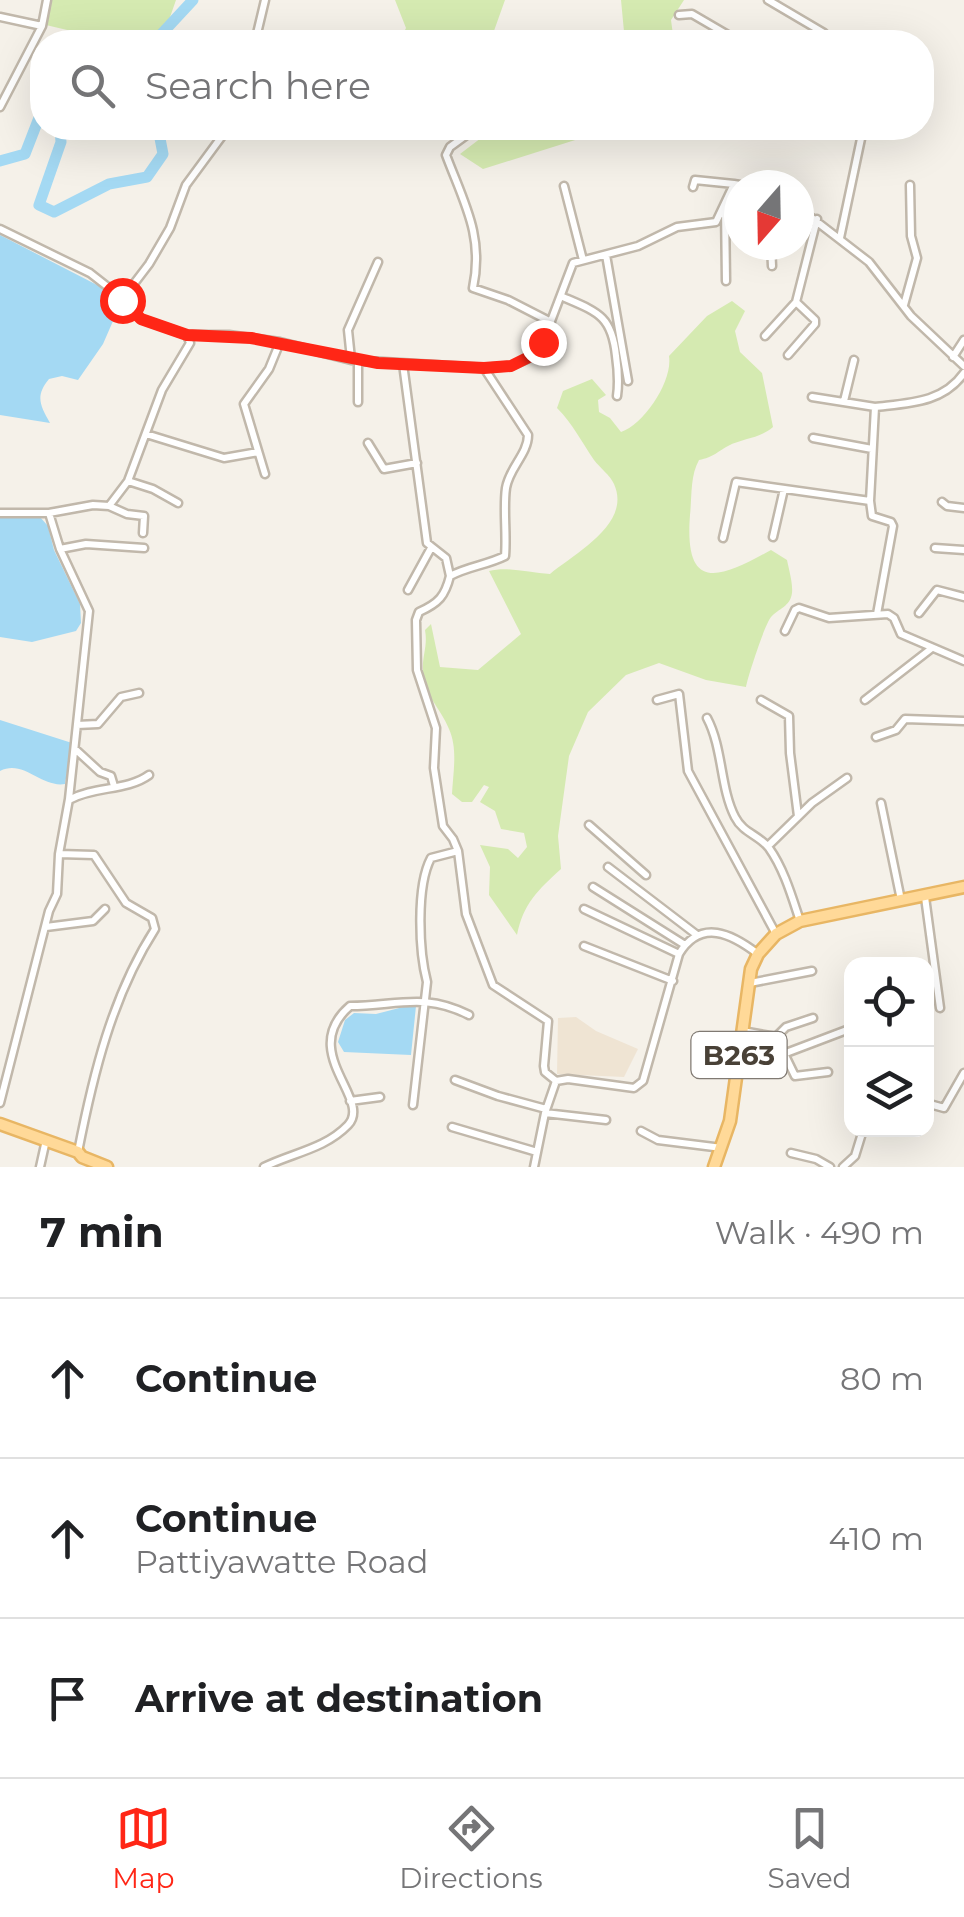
<!DOCTYPE html>
<meta charset="utf-8">
<style>
body{margin:0;font-family:Montserrat,sans-serif;background:#f6f6f6;color:#202124}
.controls{position:absolute;right:30px;bottom:30px;display:grid;overflow:hidden;border-radius:20px;box-shadow:0 10px 40px #0002}
.controls button{width:90px;height:90px;display:grid;place-items:center;padding:0;border:0;border-bottom:2px solid #e0e0e0;background:#fff;color:#202124;font:50px sans-serif}
.compass{position:absolute;left:724px;top:170px;width:90px;height:90px;border-radius:50%;background:#fff;box-shadow:0 10px 40px #0002;rotate:200deg}
.stop{position:absolute;width:30px;height:30px;margin:-22px;border:8px solid #ff2616;border-radius:50%;background:#fff}
.stop.end{background:#ff2616;border-color:#fff;box-shadow:0 2px 10px #0008}
.list{margin:0;padding:0;list-style:none}
h2{display:flex;justify-content:space-between;align-items:center;height:130px;margin:0;padding:0 40px;font-size:42px}
h2 small{font-size:32px;font-weight:400;color:#757577}
.list li{display:grid;grid-template-columns:65px 1fr auto;gap:30px;align-items:center;box-sizing:border-box;height:160px;padding:0 40px;border-top:2px solid #e0e0e0}
.list b{display:block;font-size:38px;white-space:nowrap}
.list p{margin:0;font-size:32px;white-space:nowrap;color:#757577}
.list em{font-size:32px;font-style:normal;color:#757577}
.icon{flex:none;width:55px;height:55px;fill:none;stroke:currentColor;stroke-width:2;stroke-linecap:round;stroke-linejoin:round}
.map{position:relative;flex:none;width:964px;height:1167px;overflow:hidden}
.search{position:absolute;background:#fff;box-shadow:0 10px 40px #0002;left:30px;right:30px;top:30px;height:110px;display:flex;align-items:center;gap:25px;box-sizing:border-box;padding:0 35px;border-radius:40px;color:#757577;font-size:38px}
.sheet{height:610px;background:#fff}
nav{display:flex;justify-content:space-around;align-items:center;box-sizing:border-box;height:140px;border-top:2px solid #e0e0e0;background:#fff;font-size:28px;color:#757577}
nav a{display:grid;justify-items:center;gap:5px}
nav .on{color:#ff2616}
.map>svg:first-child{display:block}
</style>
<div class="map">
<svg width="964" height="1167" viewBox="0 0 964 1167">
<rect width="100%" height="100%" fill="#f5f1e9"/>
<path fill="#efe4d3" d="M576 1017 596 1031 638 1049 624 1077 557 1074 558 1018Z"/>
<path fill="#d5eab1" d="M52 0H176L169 20 150 42H118L46 25Z
M395 0H505L490 42H399L406 28Z
M621 0H684L671 20 674 42H625Z
M494 128H600L591 135 483 169 460 154Z
M732 301 745 311 735 331 740 352 762 373 773 427C759 439 743 438 728 446 715 453 714 457 699 460 690 476 692 497 690 515 684 593 719 579 771 550L787 560C789 570 793 583 792 593 790 607 779 608 771 617 765 624 748 676 746 687L706 680 659 663 626 675 588 712 569 756 558 836 561 869C538 890 523 904 517 935L489 895 490 867 480 845 508 849 518 858 527 847 524 833 501 829 495 811 480 802 489 787 484 785 472 802H462L452 794C453 773 458 749 449 729 441 708 423 695 423 670 422 656 428 646 425 630L431 624 440 667 478 670 521 634 489 571C508 566 529 573 550 574 575 553 632 524 614 484 610 475 600 468 594 460 581 441 573 424 557 408L563 391 592 379 606 395 598 400 599 412 610 418 621 432C644 424 673 381 669 356L707 316Z"/>
<path fill="#a4d9f3" d="M0 235 101 287 120 305 103 344 78 380 62 376 49 379C35 396 40 405 50 423L0 415Z
M0 517H40L48 526 54 550 80 604 81 623 76 631 32 642 0 637Z
M0 720 72 743 65 784C41 788 24 759 0 771Z
M407 1006H416L411 1055 344 1052 338 1042 345 1020 354 1013 376 1014Z"/>
<g fill="none" stroke-linecap="round" stroke-linejoin="round">
<path stroke="#a4d9f3" stroke-width="11" d="M154 42 193 0
M60 128 61 142 39 205 54 212 109 184 147 177 163 154 158 128
M0 161 25 154 42 110"/>
<defs>
<path id="street" d="M768 0 824 33 825 42
M679 15 692 14 740 42
M0 17 42 26
M255 42 265 0
M0 107 42 26 47 0
M476 128 450 147 446 155C464 203 484 236 473 288L508 300 551 322
M564 186 583 260
M693 187 695 180 734 184
M725 208 726 281
M799 208 869 262 911 316 964 366
M0 229 90 273 118 295 141 319 187 335
M840 238 862 134 852 128
M771 245 772 266
M606 255 628 381
M118 295 133 285 149 264 170 228 186 185 228 128
M563 297C598 312 612 316 616 356 618 370 619 382 617 396
M796 302 817 219
M904 305 917 258 911 236 910 185
M765 336 796 302 815 320V324L788 355
M953 357 964 340
M351 359 348 330 378 262
M403 364 427 543 446 558 450 576C469 566 487 565 505 556 507 534 503 509 506 488 509 468 528 454 528 435L484 368
M812 397 875 407
M844 401 854 360
M358 402V360
M146 434 224 458 258 452
M813 438 872 449
M368 443 384 469 417 463
M265 474 244 404 269 369 280 342
M128 481 153 489 178 503
M942 502 947 506 964 508
M109 506 127 514 144 516 143 533
M0 513H49L93 505 109 506 128 481 162 390 190 343 187 335H229L280 342 351 360 484 368 511 366 527 359 543 342 573 263 638 246 677 227 716 222 734 184 740 185
M773 537 784 489
M723 538 736 482 870 501
M935 548 964 550
M60 549 86 544 144 548
M450 576C445 596 439 603 419 612L416 620 417 670 436 728 434 768 443 826 453 839 458 851 466 914 493 985 548 1021 544 1066 545 1072 556 1081
M408 590 431 548
M919 613 937 590 964 597
M877 614 893 526 891 522 872 516 870 501 875 407C909 403 943 403 964 373
M785 631 795 610 799 608 829 618 888 614 894 618 901 634 964 661
M657 700 679 694 688 771 776 934
M761 700 789 716 790 753 798 816
M865 700 932 648
M707 718C723 748 720 788 735 817 743 833 759 835 769 848 784 869 792 897 800 921
M77 725 98 724 121 697 139 693
M876 737 896 730 905 719 964 721
M75 749 100 772 111 776 114 786
M71 799C95 786 127 791 149 775
M881 803 901 900
M589 825 646 875
M768 846 812 803 847 778
M59 854 94 855 126 903 152 918 155 929C112 996 93 1075 78 1152
M608 867 697 935
M593 887 685 945
M925 897 940 1008
M584 909 679 954
M46 927 93 921 105 909
M584 946 673 981
M750 983 812 971
M742 1031 776 1037 795 1076 828 1072
M776 1037 786 1027 813 1018
M786 1053 852 1028
M455 1080 498 1096 546 1109
M350 1101 380 1097
M0 1103 49 911 57 894 59 854 69 799 89 611 60 549 49 513
M926 1103 944 1108 964 1073
M413 1105 427 982C419 952 416 886 431 858L458 851
M545 1113 606 1120
M452 1127 537 1152
M641 1131 658 1140 722 1148
M791 1153 816 1159 830 1167
M40 1167 46 1140
M264 1167C292 1153 325 1149 348 1125 373 1099 297 1052 350 1006 396 1006 424 992 469 1015
M534 1167 545 1113 556 1081 568 1079 634 1088 643 1081 679 954C701 918 732 934 758 954
M843 1167 855 1156 863 1130"/>
<path id="primary" d="M0 1124 78 1152 82 1157 107 1167
M714 1167 730 1121 751 969 758 954 776 934 800 921 964 887"/>
</defs>
<use href="#street" stroke="#c1b8ab" stroke-width="11"/>
<use href="#primary" stroke="#e8b664" stroke-width="15"/>
<use href="#street" stroke="#fff" stroke-width="6"/>
<use href="#primary" stroke="#ffd998" stroke-width="10"/>
</g>
<g fill="none" stroke-linecap="round" stroke-linejoin="round">
<path stroke="#ff2616" stroke-width="12" d="M122 300 141 319 187 335 251 338 378 363 484 368 511 366 535 354 543 342"/>
</g>
<g text-anchor="middle" stroke-width="10" stroke-linejoin="round" paint-order="stroke">
<rect fill="#fff" stroke="#807a73" stroke-width="2.5" x="691.5" y="1032" width="95" height="46" rx="8"/>
<g font-size="28" font-weight="bold" fill="#494137">
<text x="739" y="1065">B263</text>
</g>
</g>
</svg>
<div class="controls">
<button><svg class="icon" aria-label="locate" viewBox="0 0 24 24"><circle cx="12" cy="12" r="6"/><path d="M12 2v4M12 18v4M2 12h4M18 12h4"/></svg></button>
<button><svg class="icon" aria-label="layers" viewBox="0 0 24 24"><path d="M12 4l9 5-9 5-9-5zM3 14l9 5 9-5"/></svg></button>
</div>
<svg class="compass" viewBox="-18 -18 36 36"><path d="M0-13l5 13h-10z" fill="#e53935"/><path d="M0 13l5-13h-10z" fill="#757577"/></svg>
<div class="stop" style="left:122px;top:300px"></div>
<div class="stop end" style="left:543px;top:342px"></div>
<div class="search"><svg class="icon" aria-label="search" viewBox="0 0 24 24"><circle cx="10" cy="10" r="6"/><path d="M15 15l6 6"/></svg>Search here</div>
</div>
<section class="sheet">
<h2>7 min<small>Walk · 490 m</small></h2>
<ul class="list">
<li><svg class="icon" aria-label="ahead" viewBox="0 0 24 24"><path d="M12 20V5M6 11l6-6 6 6"/></svg><div><b>Continue</b></div><em>80 m</em></li>
<li><svg class="icon" aria-label="ahead" viewBox="0 0 24 24"><path d="M12 20V5M6 11l6-6 6 6"/></svg><div><b>Continue</b><p>Pattiyawatte Road</p></div><em>410 m</em></li>
<li><svg class="icon" aria-label="arrive" viewBox="0 0 24 24"><path d="M6 21V4h12l-3 4 3 4H6"/></svg><div><b>Arrive at destination</b></div></li>
</ul>
</section>
<nav>
<a class="on"><svg class="icon" aria-label="map" viewBox="0 0 24 24"><path d="M3 6l6-2 6 2 6-2v14l-6 2-6-2-6 2zM9 4v14M15 6v14"/></svg>Map</a>
<a><svg class="icon" aria-label="directions" viewBox="0 0 24 24"><path d="M12 3l9 9-9 9-9-9zM9 14v-3h6M13 9l2 2-2 2"/></svg>Directions</a>
<a><svg class="icon" aria-label="saved" viewBox="0 0 24 24"><path d="M7 4h10v16l-5-4-5 4z"/></svg>Saved</a>
</nav>
